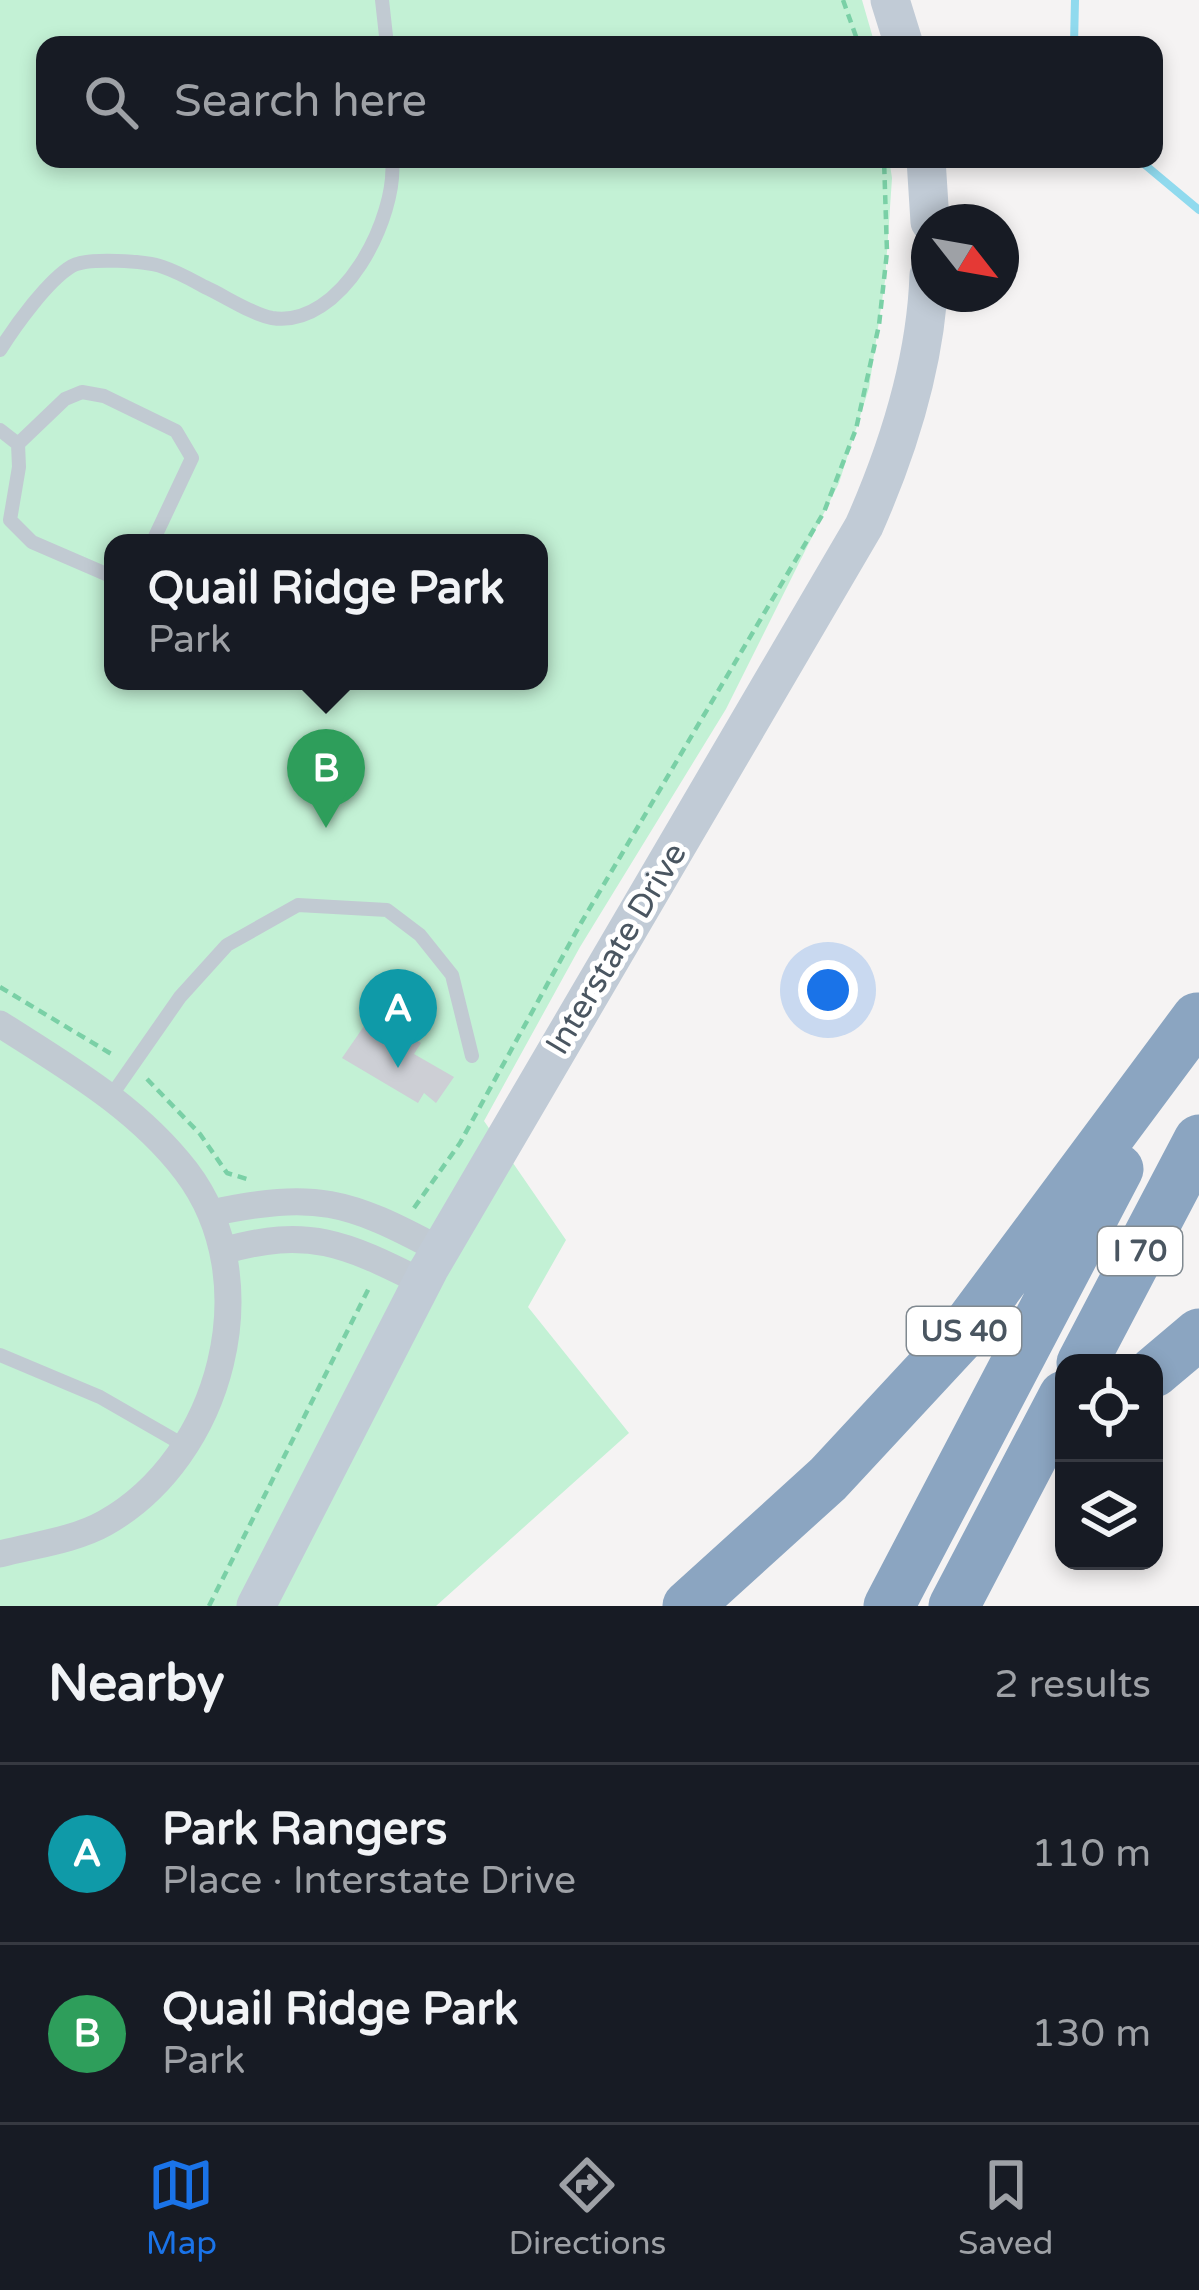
<!DOCTYPE html>
<meta charset="utf-8">
<style>
body{margin:0;font-family:"Varela Round",sans-serif;background:#20242c;color:#f1f3f6}
.controls{position:absolute;right:36px;bottom:36px;display:grid;overflow:hidden;border-radius:24px;box-shadow:0 6px 18px #0003}
.controls button{width:108px;height:108px;display:grid;place-items:center;padding:0;border:0;border-bottom:3px solid #363941;background:#171b24;color:#f1f3f6;font:60px sans-serif}
.compass{position:absolute;left:911px;top:204px;width:108px;height:108px;border-radius:50%;background:#171b24;box-shadow:0 6px 18px #0003;rotate:121deg}
.you{position:absolute;left:828px;top:990px;width:42px;height:42px;margin:-30px;border:9px solid #fff;border-radius:50%;background:#1a73e8;box-shadow:0 0 0 18px #1a73e833}
.badge{display:grid;place-items:center;width:78px;height:78px;border-radius:50%;background:#1a73e8;color:#fff;font-size:39px;font-weight:700}
.pin{position:absolute;translate:-50% -99px;filter:drop-shadow(0 3px 6px #0008)}
.pin::after{content:'';position:absolute;top:63px;width:42px;height:36px;background:inherit;clip-path:polygon(0 0,100% 0,50% 100%)}
.popup{position:absolute;left:104px;top:534px;width:444px;height:156px;box-sizing:border-box;display:grid;place-content:center;border-radius:24px;background:#171b24;filter:drop-shadow(0 3px 9px #0005);font-size:39px;white-space:nowrap;color:#9ea1a6}
.popup b{font-size:45px;color:#f1f3f6}
.popup::after{content:'';position:absolute;left:50%;top:100%;margin-left:-24px;border:24px solid transparent;border-top-color:#171b24}
.list{margin:0;padding:0;list-style:none}
h2{display:flex;justify-content:space-between;align-items:center;height:156px;margin:0;padding:0 48px;font-size:51px}
h2 small{font-size:39px;font-weight:400;color:#9ea1a6}
.list li{display:grid;grid-template-columns:78px 1fr auto;gap:36px;align-items:center;box-sizing:border-box;height:180px;padding:0 48px;border-top:3px solid #363941}
.list b{display:block;font-size:45px;white-space:nowrap}
.list p{margin:0;font-size:39px;white-space:nowrap;color:#9ea1a6}
.list em{font-size:39px;font-style:normal;color:#9ea1a6}
.icon{flex:none;width:66px;height:66px;fill:none;stroke:currentColor;stroke-width:2;stroke-linecap:round;stroke-linejoin:round}
.map{position:relative;flex:none;width:1199px;height:1606px;overflow:hidden}
.search{position:absolute;background:#171b24;box-shadow:0 6px 18px #0003;left:36px;right:36px;top:36px;height:132px;display:flex;align-items:center;gap:30px;box-sizing:border-box;padding:0 42px;border-radius:24px;color:#9ea1a6;font-size:45px}
.sheet{height:516px;background:#171b24}
nav{display:flex;justify-content:space-around;align-items:center;box-sizing:border-box;height:168px;border-top:3px solid #363941;background:#171b24;font-size:33px;color:#9ea1a6}
nav a{display:grid;justify-items:center;gap:6px}
nav .on{color:#1a73e8}
.map>svg:first-child{display:block}
</style>
<div class="map">
<svg width="1199" height="1606" viewBox="0 0 1199 1606">
<rect width="100%" height="100%" fill="#f5f3f3"/>
<path fill="#c3f1d5" fill-rule="evenodd" d="M0 0H862L875 45H45V159H889L892 178 885 281 869 388 839 483 726 709 580 947 484 1121 566 1240 528 1307 629 1433 436 1606H0ZM113 543H539V681H113Z"/>
<g fill="none" stroke-linecap="round" stroke-linejoin="round">
<path stroke="#90daee" stroke-width="8" d="M1074 45 1075 0
M1138 159 1199 210"/>
</g>
<path fill="#cdcfd5" d="M371 1016 421 1043 414 1054 454 1077 436 1103 424 1093 418 1103 342 1058Z"/>
<g fill="none" stroke-linecap="round" stroke-linejoin="round">
<path stroke="#7ad0a6" stroke-width="4.5" stroke-dasharray="9 6" stroke-linecap="butt" d="M843 0 859 45
M0 987 113 1055
M147 1079 200 1134 227 1173 247 1179
M414 1208 460 1143 581 923 824 512 856 429 879 325 887 252 884 159
M209 1606 370 1286"/>
<path stroke="#c1cad2" stroke-width="14" d="M382 0 387 45
M0 350C15 326 48 280 72 266 88 257 146 261 163 267 178 272 192 280 205 287 225 296 251 314 272 318 342 329 398 217 392 159
M0 430 18 444 19 467 10 520 32 542 113 577
M18 444 65 399 82 392 104 396 176 431 192 458 152 543
M111 1096 180 997 227 945 298 905 387 910 420 935 452 975 472 1056
M0 1355 100 1397 187 1447"/>
<path stroke="#c1cad2" stroke-width="27" d="M0 1024C67 1067 137 1107 186 1171 269 1280 222 1457 105 1523 75 1540 34 1545 0 1554
M211 1213C316 1191 347 1200 440 1250
M223 1251C308 1226 346 1244 422 1282"/>
<path stroke="#c1cbd6" stroke-width="39" d="M890 0 904 45
M926 159 930 222
M256 1606 429 1269 864 526C899 447 926 361 929 275"/>
<path stroke="#8ba5c1" stroke-width="51" d="M1082 1363 1199 1140
M1154 1372 1199 1334
M688 1606 828 1479 959 1338 1197 1018
M889 1606 1118 1169
M954 1606 1064 1396"/>
</g>
<g text-anchor="middle" stroke-width="10" stroke-linejoin="round" paint-order="stroke">
<g fill="#fff" stroke="#808990" stroke-width="3">
<rect x="1098" y="1227" width="84" height="48" rx="9"/>
<rect x="907" y="1307" width="114" height="48" rx="9"/>
</g>
<g font-size="30" font-weight="bold" fill="#4a5661">
<text x="1140" y="1261">I 70</text>
<text x="964" y="1341">US 40</text>
</g>
<g font-size="33" fill="#4a5661" stroke="#fff">
<text transform="translate(615 948) rotate(-59)" y="12">Interstate Drive</text>
</g>
</g>
</svg>
<div class="controls">
<button><svg class="icon" aria-label="locate" viewBox="0 0 24 24"><circle cx="12" cy="12" r="6"/><path d="M12 2v4M12 18v4M2 12h4M18 12h4"/></svg></button>
<button><svg class="icon" aria-label="layers" viewBox="0 0 24 24"><path d="M12 4l9 5-9 5-9-5zM3 14l9 5 9-5"/></svg></button>
</div>
<svg class="compass" viewBox="-18 -18 36 36"><path d="M0-13l5 13h-10z" fill="#e53935"/><path d="M0 13l5-13h-10z" fill="#9ea1a6"/></svg>
<div class="you"></div>
<div class="pin badge" style="left:398px;top:1068px;background:#0f9aa8">A</div>
<div class="pin badge" style="left:326px;top:828px;background:#2e9e5b">B</div>
<div class="popup"><b>Quail Ridge Park</b>Park</div>
<div class="search"><svg class="icon" aria-label="search" viewBox="0 0 24 24"><circle cx="10" cy="10" r="6"/><path d="M15 15l6 6"/></svg>Search here</div>
</div>
<section class="sheet">
<h2>Nearby<small>2 results</small></h2>
<ul class="list">
<li><span class="badge" style="background:#0f9aa8">A</span><div><b>Park Rangers</b><p>Place · Interstate Drive</p></div><em>110 m</em></li>
<li><span class="badge" style="background:#2e9e5b">B</span><div><b>Quail Ridge Park</b><p>Park</p></div><em>130 m</em></li>
</ul>
</section>
<nav>
<a class="on"><svg class="icon" aria-label="map" viewBox="0 0 24 24"><path d="M3 6l6-2 6 2 6-2v14l-6 2-6-2-6 2zM9 4v14M15 6v14"/></svg>Map</a>
<a><svg class="icon" aria-label="directions" viewBox="0 0 24 24"><path d="M12 3l9 9-9 9-9-9zM9 14v-3h6M13 9l2 2-2 2"/></svg>Directions</a>
<a><svg class="icon" aria-label="saved" viewBox="0 0 24 24"><path d="M7 4h10v16l-5-4-5 4z"/></svg>Saved</a>
</nav>
